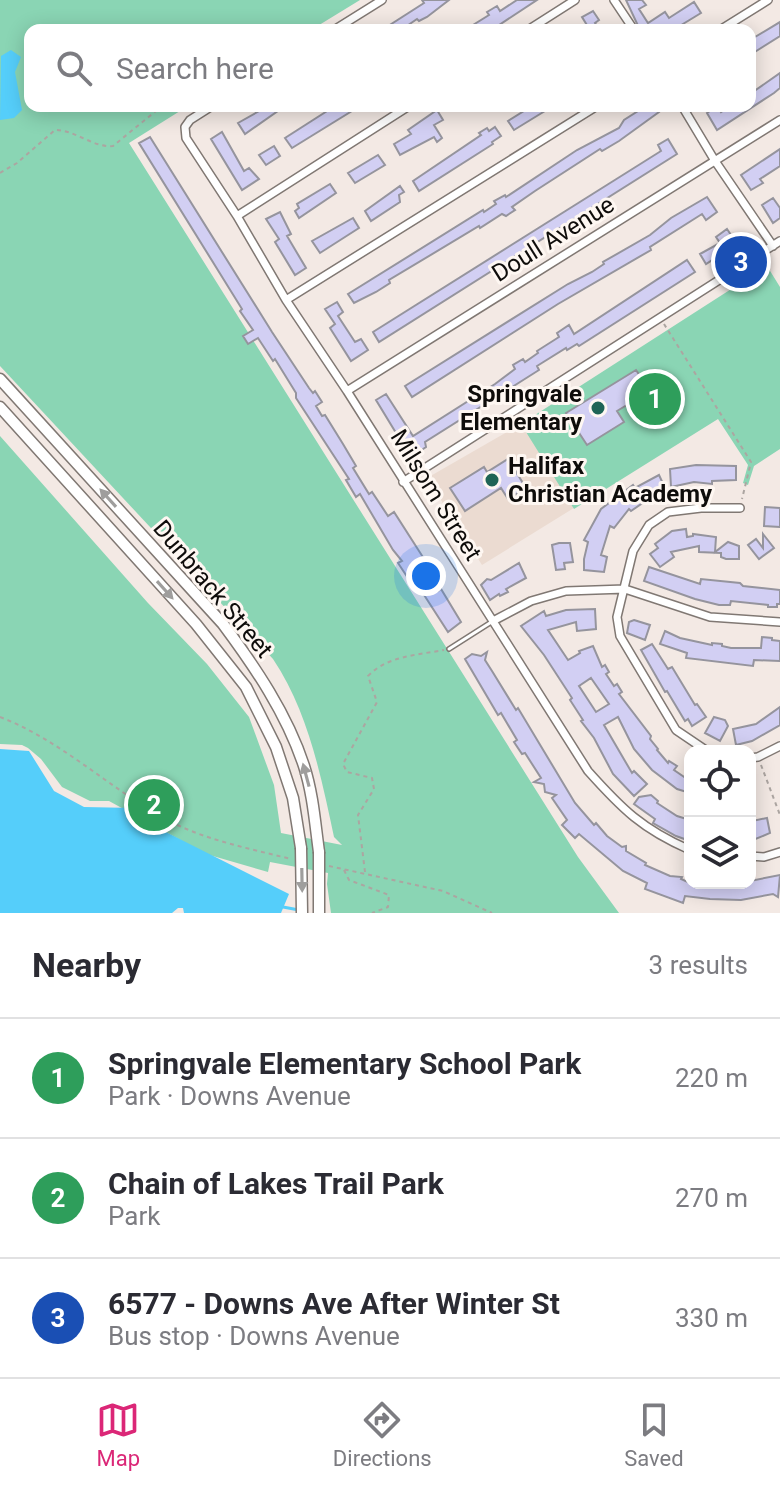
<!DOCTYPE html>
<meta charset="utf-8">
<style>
body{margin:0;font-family:Roboto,sans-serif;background:#f2f2f3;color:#2b2b33}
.controls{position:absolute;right:24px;bottom:24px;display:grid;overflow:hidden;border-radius:16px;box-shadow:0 4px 20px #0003}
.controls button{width:72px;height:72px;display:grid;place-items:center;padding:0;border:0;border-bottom:2px solid #e1e1e2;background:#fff;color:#2b2b33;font:40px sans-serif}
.you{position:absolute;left:426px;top:576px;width:28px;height:28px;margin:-20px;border:6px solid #fff;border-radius:50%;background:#1a73e8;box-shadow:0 0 0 12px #1a73e833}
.badge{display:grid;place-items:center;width:52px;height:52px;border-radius:50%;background:#db2777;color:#fff;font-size:26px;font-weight:700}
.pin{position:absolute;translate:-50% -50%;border:4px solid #fff;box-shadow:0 2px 8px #0006}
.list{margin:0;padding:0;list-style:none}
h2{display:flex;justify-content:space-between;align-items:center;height:104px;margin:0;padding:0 32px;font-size:34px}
h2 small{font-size:26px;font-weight:400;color:#7c7c81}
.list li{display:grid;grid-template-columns:52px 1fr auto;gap:24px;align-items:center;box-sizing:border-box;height:120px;padding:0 32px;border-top:2px solid #e1e1e2}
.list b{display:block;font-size:30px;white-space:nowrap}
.list p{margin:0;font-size:26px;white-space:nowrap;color:#7c7c81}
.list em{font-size:26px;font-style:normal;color:#7c7c81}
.icon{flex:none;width:44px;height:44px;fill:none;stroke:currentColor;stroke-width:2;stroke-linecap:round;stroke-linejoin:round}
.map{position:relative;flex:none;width:780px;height:913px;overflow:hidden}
.search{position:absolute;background:#fff;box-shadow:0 4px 20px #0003;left:24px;right:24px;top:24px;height:88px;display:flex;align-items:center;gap:20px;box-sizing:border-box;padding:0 28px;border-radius:16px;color:#7c7c81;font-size:30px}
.sheet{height:464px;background:#fff}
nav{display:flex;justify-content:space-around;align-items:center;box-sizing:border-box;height:112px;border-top:2px solid #e1e1e2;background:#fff;font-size:22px;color:#7c7c81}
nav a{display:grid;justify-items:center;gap:4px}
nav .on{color:#db2777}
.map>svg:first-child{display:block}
</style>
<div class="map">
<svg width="780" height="913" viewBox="0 0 780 913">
<rect width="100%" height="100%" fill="#f3e9e4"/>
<path fill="#ebdbd1" d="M664 334 719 418 482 565 427 478 521 424Z"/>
<path fill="#8ad5b4" d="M0 0H360L311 30H30V106H188L129 143 578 857 619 913H331L327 884 328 873 270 862 268 872 206 854 109 801H90L62 787 41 759 28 748 22 745 0 744V436L148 603 207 664 249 717 274 785 281 833 342 845 334 837C321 776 308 711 273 659L0 366Z
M767 266 780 287V449L754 466 748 485 743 483 748 465 718 419 574 509 521 424Z"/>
<path fill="#55cefa" d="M11 50 21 57 15 72 22 110 14 118 0 120 1 56Z
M0 749 29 751 54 791 84 807 134 808 148 823 289 894 281 913H184L183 908H178L172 913H0Z"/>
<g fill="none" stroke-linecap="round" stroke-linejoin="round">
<path stroke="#55cefa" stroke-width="3" d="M283 907 299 910"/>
</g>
<path fill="#d2cff3" stroke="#95949d" stroke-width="2" fill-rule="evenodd" d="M422 0H449L427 17 419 21 417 19 401 30H382L424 3Z
M517 0H537L496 27 487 30H465L489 15 487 12 497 6 500 11Z
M626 0H642L646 5 639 9 648 23 665 12 669 18 694 2 701 13 673 30H640Z
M593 11 599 20 595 23 600 30H590L582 17Z
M780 22V36L750 55V40Z
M780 73V88L774 93 717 130 707 113 717 106 721 112 730 106H750V94Z
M268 106H285L245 134 238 123Z
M335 106H360L292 148 285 138Z
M532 106H553L514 130 508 121Z
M646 106H655L659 112 619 141 602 151 600 149 535 191 512 207 515 210 506 216 502 214 480 228 479 226 389 280 390 283 376 292 354 303 348 294 483 210 484 212 496 204 494 201 505 195 506 197 577 150 619 128 624 120Z
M437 110 443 120 434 125 442 138 437 142 434 137 400 155 394 144 411 134 408 130Z
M495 127 501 136 492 142 493 144 419 191 413 181 481 135 479 133 487 128 489 131Z
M222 132 244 171 249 168 259 179 242 190 211 139Z
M150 137 272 332 309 388 313 393 315 391 322 402 316 406 322 416 325 415 343 444 356 466 353 468 369 494 372 492 388 516 394 512 428 565 427 566 434 577 430 579 438 591 441 589 461 622 448 632 417 584 411 576 408 578 398 563 402 561 393 550 360 494 356 497 346 480 349 479 296 398V393L275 359 273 361 258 338 248 344 243 336 253 330 240 311 242 309 139 143Z
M668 139 677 154 379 342 373 332 661 151 658 145Z
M274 146 280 156 266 165 259 155Z
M780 149V166L760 179 763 183 751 190 741 175Z
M378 155 385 165 355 183 348 173Z
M330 184 336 193 299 218 295 211 299 208 297 204Z
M400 186 404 192 399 195 400 202 371 221 365 211Z
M707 197 717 212 706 220 702 214 650 247 651 250 558 304 412 397 405 386 568 284 592 272 604 264 603 262 650 235 671 218Z
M773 198 780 208V218L773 223 762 205Z
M280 212 291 234 287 236 306 268 295 275 275 242 279 239 266 219Z
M353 218 359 228 320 253 312 241Z
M727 229 737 244 706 264 700 254 720 243 716 237Z
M687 260 695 272 579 346 577 344 567 350 566 348 537 366 539 370 425 442 426 447 417 453 412 447 407 451 376 400 386 394 413 436 495 384 515 369 513 365 523 359 525 362 538 353 537 351 559 337 557 333 569 325 574 334Z
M337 302 343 312 338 316 355 342 361 339 368 350 351 361 330 328 335 324 325 309Z
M636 370 650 391 617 411 624 422 587 445 566 413Z
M508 459 526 488 508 499 501 488 465 511 450 488 484 467 487 472Z
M696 465 736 466V480L712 481V484L694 482 671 487 670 469Z
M659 475 665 488H660L659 496 651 500 650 498 631 511 629 509 614 528 610 526 601 555 607 557 604 572 584 570V559L588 542 584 540 601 509 633 485 635 488Z
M765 507 780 508V527L764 526Z
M686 529 687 537 693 536V534L716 537 715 552 728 542 739 546V559H726L721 557V553L699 552V546L671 552 674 557 660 567 650 554 658 548 655 544 672 531Z
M763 534 774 548 759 559 748 545 756 539 763 548Z
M559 543H570L573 562 564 563 565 569 556 570 552 545Z
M519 563 526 578 506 589 508 592 500 596 499 594 490 600 481 585 487 579 491 580Z
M649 567 700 584 701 579 740 583 743 586 780 590V604H777V607H768V605L731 601 730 605H719L695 599 644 581Z
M595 609 596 629 577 631 576 622 548 630 568 660 580 653 579 651 593 646 602 667 605 665 609 672 606 674 614 686 617 684 622 692 619 694 651 736 650 739 658 749 657 750 668 763 669 761 677 766 674 770 690 781V793L677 789 652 770 634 749 618 717 604 725 632 773 634 771 647 784 634 796 613 774 594 738 581 721 583 720 570 700 572 698 544 655 521 626 544 611 546 616 566 610ZM591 678 609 704 596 712 579 686Z
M634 620 650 625 645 640 627 633 629 622Z
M665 631 680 638 712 645V643L722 644V646L731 648H761L762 637 772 638V640L780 641V661L754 660 753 666 686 658 687 653 660 644Z
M652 644 668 669 672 667 695 705 697 704 706 717 692 726 688 719 685 721 667 691 665 692 641 650Z
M487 652 485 660 492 671 516 710 518 708 575 803 594 825 596 823 607 836 622 847 626 846V851L646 863 645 865 670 876 682 877 681 879 690 883H726V885L741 886 740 883 780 875 778 897 773 894 741 900 710 899 685 896 683 903 645 889 647 883 623 871 579 834 575 838 562 825 567 820 552 798 556 795 545 792 544 784 534 782 541 778 525 753 522 754 514 742 517 740 501 713 498 715 465 659 472 654 481 656Z
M780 707V725L752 741 736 745 733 729 756 724Z
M714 717 725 720 728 726 720 741 705 733Z
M651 795 658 801 657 803 677 816 690 820V841L676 836 653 823 655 819 634 804 639 797Z
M767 818 770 833 753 840 752 821Z"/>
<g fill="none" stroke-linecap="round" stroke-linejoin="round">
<defs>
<path id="lane" d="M449 649 493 621"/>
<path id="street" d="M614 0 634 30
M334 30 382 0
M528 30 575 0
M720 30 768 0
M212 106 190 120 185 127 186 138 237 216 286 300 347 391 588 771C622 809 642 829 690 850
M682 106 715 161 773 246
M237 216 409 106
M286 300 597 106
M347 391 780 120
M403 482 780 241
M493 621 531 601 566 591 625 589 710 617 780 622
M707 751 676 730 620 636 617 617 633 551 649 525 668 512 701 508H740
M750 758 758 757 780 746
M750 856 764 857 780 852"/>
<path id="secondary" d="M0 379 223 624C255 667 287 714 304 766 313 794 315 823 319 852
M0 407 196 624 246 687 276 747 293 798 301 848"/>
</defs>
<use href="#lane" stroke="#807873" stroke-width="6"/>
<use href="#street" stroke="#807873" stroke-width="10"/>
<use href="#secondary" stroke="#807873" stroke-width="13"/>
<path stroke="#aca5a1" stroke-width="2" stroke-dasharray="4 4" stroke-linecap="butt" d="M0 173 17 163 55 130C76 130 93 148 113 146L162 106
M664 324 751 462 742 499
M0 717C63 741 113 792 173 823 210 841 251 849 291 859
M761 765 780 815
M329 866 443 891 492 913
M344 870 349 880 389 895 388 907 372 913
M365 872 358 815 374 789 372 778 347 772 343 764 377 702 368 676C387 656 417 655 444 650"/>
<use href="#lane" stroke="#fff" stroke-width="3"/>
<use href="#street" stroke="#fff" stroke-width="7"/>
<use href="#secondary" stroke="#fff" stroke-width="10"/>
<defs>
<path id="secondary-bridge" d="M301 848 302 913
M319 913V852"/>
</defs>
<use href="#secondary-bridge" stroke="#807873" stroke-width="13" stroke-linecap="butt"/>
<use href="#secondary-bridge" stroke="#fff" stroke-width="10"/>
</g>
<defs><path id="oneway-solid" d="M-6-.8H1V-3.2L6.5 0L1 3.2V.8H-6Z" transform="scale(2)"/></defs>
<g fill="#9f9e9d">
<use href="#oneway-solid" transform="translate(108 498) rotate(-132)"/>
<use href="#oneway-solid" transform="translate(165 590) rotate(48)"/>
<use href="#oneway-solid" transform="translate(306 775) rotate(-105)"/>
<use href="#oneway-solid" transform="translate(302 880) rotate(89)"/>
</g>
<g fill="#1f6456" stroke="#fef7f2" stroke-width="3">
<circle cx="598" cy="408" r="8"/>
<circle cx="492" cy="480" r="8"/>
</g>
<g text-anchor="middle" stroke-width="6" stroke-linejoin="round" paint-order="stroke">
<g font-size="24" fill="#0e0c0a" stroke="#fef7f2">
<text transform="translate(553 239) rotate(-32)" y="8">Doull Avenue</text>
<text transform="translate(436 495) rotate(58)" y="8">Milsom Street</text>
<text transform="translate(213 589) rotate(50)" y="8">Dunbrack Street</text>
</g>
<g font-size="24" font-weight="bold" fill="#0e0c0a" stroke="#fef7f2" text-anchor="end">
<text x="582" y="402">Springvale<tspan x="582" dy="28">Elementary</tspan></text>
<text x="508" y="474" text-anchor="start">Halifax<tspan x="508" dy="28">Christian Academy</tspan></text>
</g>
</g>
</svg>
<div class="controls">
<button><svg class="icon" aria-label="locate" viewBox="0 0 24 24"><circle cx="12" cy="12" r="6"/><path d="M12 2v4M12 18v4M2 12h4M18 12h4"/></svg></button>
<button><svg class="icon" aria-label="layers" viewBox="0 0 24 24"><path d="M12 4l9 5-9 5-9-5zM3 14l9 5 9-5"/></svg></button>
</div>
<div class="you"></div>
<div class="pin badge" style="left:655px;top:399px;background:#2e9e5b">1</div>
<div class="pin badge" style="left:154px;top:805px;background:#2e9e5b">2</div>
<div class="pin badge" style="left:741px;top:262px;background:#1a4fb4">3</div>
<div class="search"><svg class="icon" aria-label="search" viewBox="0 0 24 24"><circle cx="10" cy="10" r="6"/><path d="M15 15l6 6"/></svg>Search here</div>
</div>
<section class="sheet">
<h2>Nearby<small>3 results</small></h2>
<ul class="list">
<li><span class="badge" style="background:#2e9e5b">1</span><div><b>Springvale Elementary School Park</b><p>Park · Downs Avenue</p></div><em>220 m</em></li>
<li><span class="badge" style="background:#2e9e5b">2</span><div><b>Chain of Lakes Trail Park</b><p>Park</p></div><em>270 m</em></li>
<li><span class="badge" style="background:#1a4fb4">3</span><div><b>6577 - Downs Ave After Winter St</b><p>Bus stop · Downs Avenue</p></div><em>330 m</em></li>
</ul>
</section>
<nav>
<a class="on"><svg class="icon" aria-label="map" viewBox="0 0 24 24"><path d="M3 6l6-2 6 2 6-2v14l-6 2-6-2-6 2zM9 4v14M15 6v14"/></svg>Map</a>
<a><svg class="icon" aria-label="directions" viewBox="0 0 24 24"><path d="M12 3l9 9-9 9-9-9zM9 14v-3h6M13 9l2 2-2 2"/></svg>Directions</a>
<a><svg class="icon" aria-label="saved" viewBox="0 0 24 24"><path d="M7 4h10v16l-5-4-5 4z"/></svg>Saved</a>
</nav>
